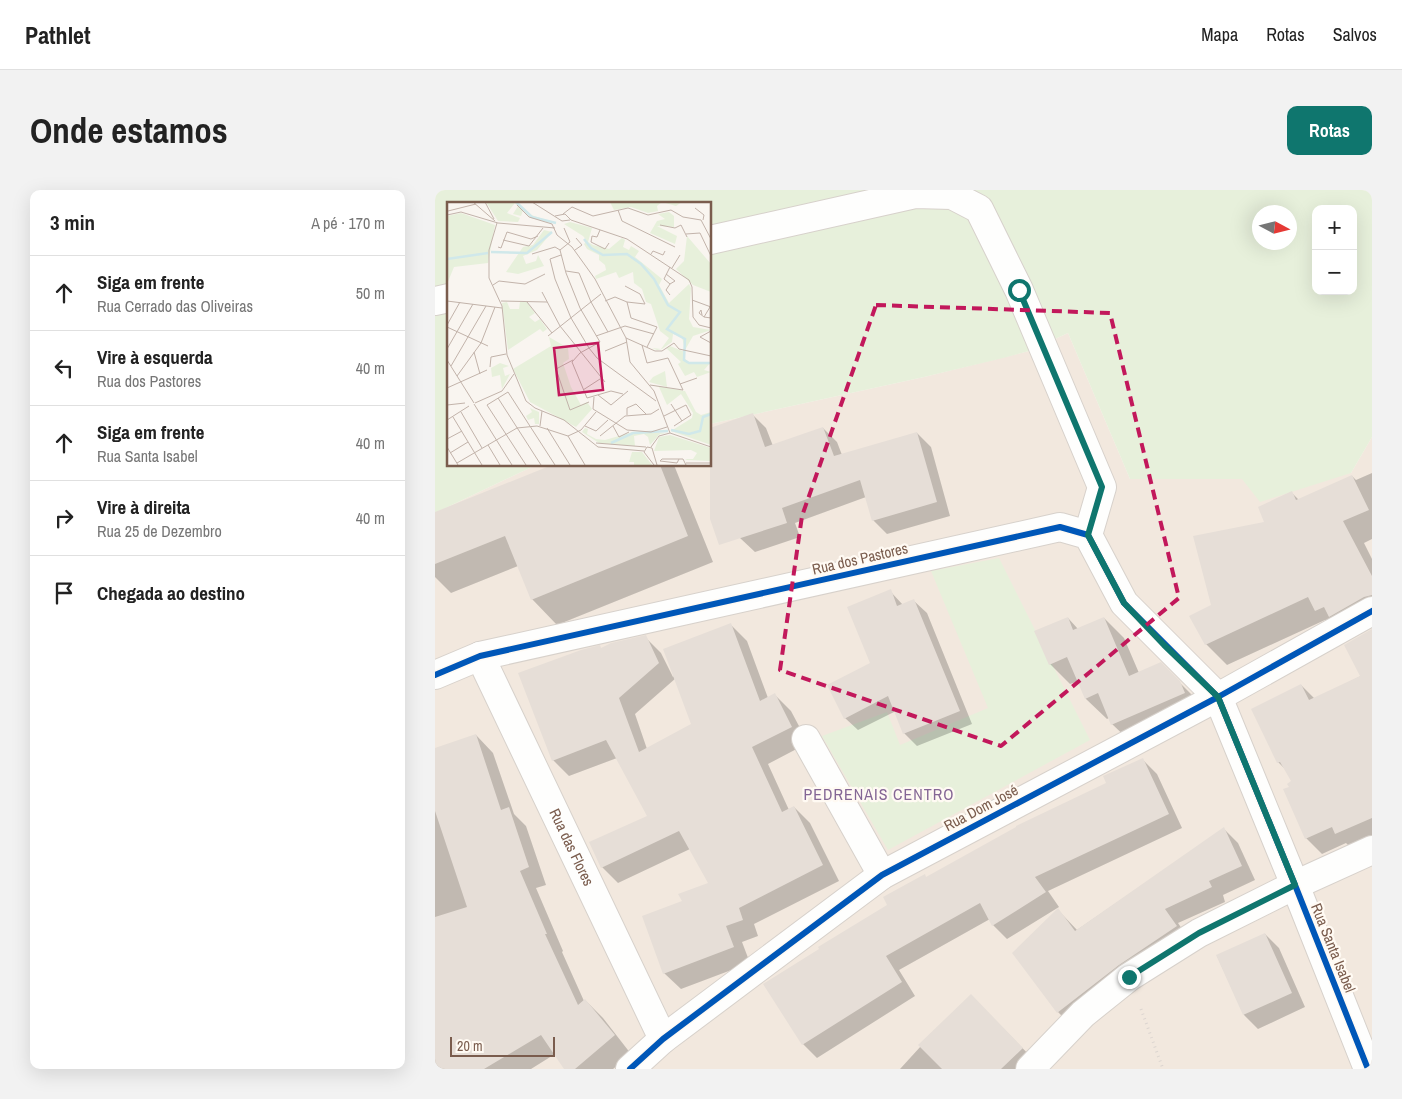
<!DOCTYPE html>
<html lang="pt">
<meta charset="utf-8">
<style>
body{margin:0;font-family:"Archivo Narrow",sans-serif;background:#f2f2f2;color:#222}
.controls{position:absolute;right:15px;top:15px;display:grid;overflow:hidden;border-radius:10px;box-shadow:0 5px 20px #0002}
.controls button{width:45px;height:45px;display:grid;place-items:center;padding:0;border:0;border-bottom:1px solid #e0e0e0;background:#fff;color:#222;font:25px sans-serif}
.compass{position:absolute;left:817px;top:15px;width:45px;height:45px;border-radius:50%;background:#fff;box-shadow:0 5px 20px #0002;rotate:97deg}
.scale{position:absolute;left:15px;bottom:12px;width:105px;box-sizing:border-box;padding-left:5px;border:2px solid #7a5c4d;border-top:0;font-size:14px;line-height:18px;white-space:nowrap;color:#7a5c4d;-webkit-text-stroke:4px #fffaf3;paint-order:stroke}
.stop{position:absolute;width:15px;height:15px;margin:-11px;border:4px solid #0f766e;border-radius:50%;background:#fff}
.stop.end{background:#0f766e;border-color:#fff;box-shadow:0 1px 5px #0008}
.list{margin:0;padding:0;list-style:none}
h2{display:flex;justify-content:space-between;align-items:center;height:65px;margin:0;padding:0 20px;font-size:21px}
h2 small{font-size:16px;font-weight:400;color:#767676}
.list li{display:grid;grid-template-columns:32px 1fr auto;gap:15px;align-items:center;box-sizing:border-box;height:75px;padding:0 20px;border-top:1px solid #e0e0e0}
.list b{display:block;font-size:19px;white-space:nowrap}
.list p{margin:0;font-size:16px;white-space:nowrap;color:#767676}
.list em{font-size:16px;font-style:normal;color:#767676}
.icon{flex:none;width:28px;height:28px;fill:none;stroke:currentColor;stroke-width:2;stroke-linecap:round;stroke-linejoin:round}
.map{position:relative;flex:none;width:937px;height:879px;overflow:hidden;border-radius:10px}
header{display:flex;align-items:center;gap:30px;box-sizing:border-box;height:70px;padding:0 25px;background:#fff;border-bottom:1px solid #e0e0e0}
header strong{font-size:24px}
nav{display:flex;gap:28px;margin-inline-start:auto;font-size:18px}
.intro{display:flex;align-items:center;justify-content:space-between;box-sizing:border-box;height:120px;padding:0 30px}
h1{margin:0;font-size:35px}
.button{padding:12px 22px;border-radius:10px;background:#0f766e;color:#fff;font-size:18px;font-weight:700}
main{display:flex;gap:30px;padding:0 30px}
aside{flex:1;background:#fff;border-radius:10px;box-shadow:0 5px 20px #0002}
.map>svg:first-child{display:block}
</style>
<header>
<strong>Pathlet</strong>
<nav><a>Mapa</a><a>Rotas</a><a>Salvos</a></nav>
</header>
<div class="intro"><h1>Onde estamos</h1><a class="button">Rotas</a></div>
<main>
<aside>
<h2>3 min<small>A pé · 170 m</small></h2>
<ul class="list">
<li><svg class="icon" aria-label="ahead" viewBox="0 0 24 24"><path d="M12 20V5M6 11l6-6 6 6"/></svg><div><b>Siga em frente</b><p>Rua Cerrado das Oliveiras</p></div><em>50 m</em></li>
<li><svg class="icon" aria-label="left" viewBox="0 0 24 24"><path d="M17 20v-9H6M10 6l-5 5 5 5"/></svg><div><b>Vire à esquerda</b><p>Rua dos Pastores</p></div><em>40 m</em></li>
<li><svg class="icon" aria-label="ahead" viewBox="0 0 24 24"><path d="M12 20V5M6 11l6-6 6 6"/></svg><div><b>Siga em frente</b><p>Rua Santa Isabel</p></div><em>40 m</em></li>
<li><svg class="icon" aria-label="right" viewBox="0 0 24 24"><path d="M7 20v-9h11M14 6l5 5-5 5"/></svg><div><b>Vire à direita</b><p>Rua 25 de Dezembro</p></div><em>40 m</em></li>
<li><svg class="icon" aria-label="arrive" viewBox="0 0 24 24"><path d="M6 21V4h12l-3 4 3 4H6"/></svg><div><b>Chegada ao destino</b></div></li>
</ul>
</aside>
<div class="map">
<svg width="937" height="879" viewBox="0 0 937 879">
<rect width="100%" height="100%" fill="#f9f5f0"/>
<path fill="#f2e8de" d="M633 143 695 289H808L916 283 937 247V879H0V323L101 275H275V234L489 187 594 161Z"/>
<path fill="#e7f0db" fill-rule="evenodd" d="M0 0H937V247L916 283 825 312 807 289H695L633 143 594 161 568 168 489 187 275 234V14H14V275H101L0 323ZM881 19H918V101H881ZM824 22H854V52H824Z
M564 368 655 550 453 660 387 546 452 522 465 555 553 518 496 381Z"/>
<path fill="#0003" fill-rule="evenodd" d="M317 224 331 238 338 256 388 238 402 252 407 265 482 243 496 257 515 326 452 344 438 330 431 307 360 333 365 347 320 362 305 348 275 261V240Z
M120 275H239L278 372 122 435 97 409 83 376 16 403 0 387V324Z
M937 283V349L929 353 937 369V436L902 442 890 430 792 475 771 454 778 415 831 332 857 303 864 310 917 286 921 290Z
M455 401 468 415 479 411 492 423 537 534 482 556 469 543 461 521 423 540 410 528 436 474Z
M633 428 643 439 669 428 689 448 704 483 726 474 765 513 698 554 677 534 674 528 672 529 651 509 644 491 635 494 615 474Z
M296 435 312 451 333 508 340 505 356 521 373 553 333 574 354 620 359 617 375 633 404 691 319 734 323 746 307 752 315 773 246 799 229 783 248 712 275 693 255 659 183 693 167 677 213 626 182 568 134 586 118 570 167 459 210 447 226 463 238 487ZM241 488 258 534 212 559 200 524Z
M937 440V651L917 659 911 653 887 664 871 648 856 597 858 591 851 580 843 572 866 495 880 509 926 486Z
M41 545 58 563 79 624 91 636 111 695 101 698 128 761 127 762 149 811 150 810 168 828 196 864 178 879H131L120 864 96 879H0V559Z
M708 570 722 584 747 638 613 701 624 717 572 749 558 735 555 729 464 780 480 806 382 868 368 854 454 716 492 688 673 594Z
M789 639 803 653 820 690 788 705 790 712 743 733 755 751 637 836 623 822V720L642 740Z
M830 744 844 758 870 817 823 839 809 825 782 766Z
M552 822 604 875 600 879H465L486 856Z"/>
<path fill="#e6ded7" d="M318 223 330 257 388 237 399 266 482 242 502 312 437 331 425 290 347 318 352 333 284 355 275 329V238Z
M117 275H225L253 346 96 410 70 346 0 374V322Z
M917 285 934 320 908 331 937 386V405L929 407 894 427 889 417 880 421 873 407 770 455 754 426 776 415 758 346 829 332 823 317 857 301 861 310Z
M456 399 462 416 479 409 525 521 468 544 453 506 409 529 392 495 435 473 412 417Z
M633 427 638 440 669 427 694 486 726 472 745 491 750 503 676 535 663 503 650 509 632 467 614 475 599 441Z
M296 433 325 511 340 503 357 537 317 557 347 622 359 616 388 675 304 718 308 730 291 736 299 757 228 784 207 726 247 711 243 704 273 693 244 641 166 678 154 652 212 626 171 550 117 571 83 483 146 460 165 455 166 458 176 453 211 445 224 473 184 508 204 562 256 534 228 459Z
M937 439V628L900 644 897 637 870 649 848 599 854 597 852 594 856 591 845 572 842 573 816 519 866 494 874 510 925 486 909 455Z
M41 544 66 620 74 617 94 677 85 681 112 744H110L143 815 150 809 180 845 140 879H129L106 845 49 879H0V727L32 717 0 621V558Z
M708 568 734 624 600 687 611 702 557 736 545 713 451 766 467 792 367 855 328 794 384 759 383 757 452 715 448 707 490 684 491 687 581 637V636L671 593 668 586Z
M789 637 807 676 774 691 777 697 730 719 742 736 684 775 622 823 577 763 623 718 640 741Z
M830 743 857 803 808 825 781 765Z
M536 804 588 858 566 879H507L483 855Z"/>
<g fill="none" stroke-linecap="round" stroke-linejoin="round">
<defs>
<g id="street">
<path d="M275 50 480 4 517 5 544 19 584 100 667 297 653 345"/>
<path d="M0 111 14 108"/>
<path id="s1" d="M45 466 228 849"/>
<path d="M0 485 45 466 625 337 653 345 689 413 783 507 860 695 933 879"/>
<path d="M371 549 447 685"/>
<path d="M195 879 228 849 447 685 783 507 937 421"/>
<path d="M595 879 648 824 694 787 764 743 860 695 937 660"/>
</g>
</defs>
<use href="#street" stroke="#d7d1cb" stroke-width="30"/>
<path stroke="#dcd5d0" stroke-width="3" stroke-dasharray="1 4" stroke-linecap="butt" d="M706 819 728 879"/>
<use href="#street" stroke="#fefefd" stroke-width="28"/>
<defs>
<path id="cycleway" d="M0 485 45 466 625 337 653 345 689 413 783 507 860 695 933 879
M195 879 228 849 447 685 783 507 937 421"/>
</defs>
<use href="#cycleway" stroke="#fffaf3" stroke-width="9"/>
<use href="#cycleway" stroke="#0057b8" stroke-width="6"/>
</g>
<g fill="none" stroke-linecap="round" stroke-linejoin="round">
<path stroke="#0f766e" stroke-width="6" d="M584 100 667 297 653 345 689 413 729 455 783 507 860 695 764 743 694 787"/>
</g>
<path fill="none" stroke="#c2185b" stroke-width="4" stroke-dasharray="10 6" stroke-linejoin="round" d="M441 115 675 123 744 408 566 556 345 480 367 326Z"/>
<g text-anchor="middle" stroke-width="4.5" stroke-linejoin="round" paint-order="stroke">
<g font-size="15" fill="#7a5c4d" stroke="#fffaf3">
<text transform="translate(425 369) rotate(-13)" y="5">Rua dos Pastores</text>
<text transform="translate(546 618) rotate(-28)" y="5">Rua Dom José</text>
<text dy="5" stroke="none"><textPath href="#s1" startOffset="212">Rua das Flores</textPath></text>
<text transform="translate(898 758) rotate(68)" y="5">Rua Santa Isabel</text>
</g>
<g font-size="16" letter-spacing="1" fill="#846695" stroke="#fffaf3">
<text x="444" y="610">PEDRENAIS CENTRO</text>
</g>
</g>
<g transform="translate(12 12)">
<rect width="264" height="264" fill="#f9f5f0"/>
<path d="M39 0H70L81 12 109 21 83 15 76 8 74 14 66 12 71 4 68 1 60 11 73 16 71 20 51 19ZM163 0H235L229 4 215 0 210 4 211 9 201 11 184 5 167 8ZM222 10 227 14V25L210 24 230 34 228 42 203 31 210 19 218 17 211 12ZM14 11 48 23 41 61 7 65 0 82V14ZM123 20 145 26 141 40 146 43 162 47 175 36 178 38 176 45 182 48 184 44 192 49 188 55 215 77 212 83 222 101 242 82 244 86 242 117 246 125 264 128 246 134 238 148 235 135 226 132 225 140 215 147 210 148 205 146 214 147 222 136 213 129 204 102 199 100 195 87 187 81 186 70 172 76 169 70 149 77 148 74 159 68 158 63 152 58V53L140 47 137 42 140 39 136 34 117 22ZM97 28 105 30 90 48 76 54 79 62 89 59 91 53 97 64 71 72 59 70 76 45 86 43ZM240 34 264 62V90L246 83 229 67 237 59ZM60 100 63 107H72L73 100H80L88 111 82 115 88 120 93 117 100 127 96 130 93 127 61 148 55 101ZM102 135 121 146 122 157 116 161 124 185 134 203 140 200 145 207 129 225 83 200 66 167 104 144ZM223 144 238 150 237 156 242 160H264L257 168 264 170 250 175 247 170 238 174 231 162 234 160 219 146ZM53 161 62 164 56 166 58 174 63 172 55 187 53 173 45 175 44 166ZM218 169 220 185 202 180 206 175ZM205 183 238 189 249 210 254 213 264 210V243L224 229 245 216 246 211 234 192 220 203 212 185ZM83 206 92 210V222H88L87 216 81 218 79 214 85 210ZM138 226 141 227 140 232 149 237 158 238 186 230 220 231 213 232 203 243 201 235 197 232 187 234 188 244 152 241 135 230ZM223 233 264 246V259L240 258 238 257H246L250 251 244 248 207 249 212 235ZM185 250H195L205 263H187V260H182Z" fill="#e7f0db"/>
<path fill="none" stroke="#d0e8ea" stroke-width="2.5" d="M69 0 85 15 109 21M137 37 144 46 156 53 180 52 194 62 207 77 221 103 233 110 220 127 238 137 237 158 242 161H264M44 50 80 51 105 30M0 57 41 51M224 228 242 232 253 229 256 215 264 212M164 241 186 231 221 229"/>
<path fill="none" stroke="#c2b3aa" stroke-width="1" d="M26 0 48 19M38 0 47 17M85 0 115 19 123 18M70 3 82 15 105 22 110 33 125 45 148 77 179 136 208 149H215L227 141 232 147 264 154M248 6 257 13 256 18M171 8 175 19 228 45M1 9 29 2M116 12 125 5 146 14 181 6 201 13 224 8 236 15 254 18 264 37M0 13 14 10 51 21 108 26M108 14 118 12 124 18 180 37 242 78 245 85 246 115 252 123 264 126M50 21 42 48V76L55 104 60 153 79 199 88 206 117 218 151 245 197 249M213 23 228 26 234 23 240 35M117 26 123 40 113 48 119 71 133 106 153 140 133 151 125 160 140 196 164 189 176 192M153 28 150 35 145 34 144 40 158 47 162 41M239 32 253 31 264 54M56 38 82 44 96 26M51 45 54 46 60 30 84 37 91 34M128 48 135 43 129 36M85 52 108 45 113 48M204 52 206 49 216 53 218 49M114 53 103 57 108 77 124 116 142 146 150 156 209 199M223 65 217 77 223 82 219 88 223 93M225 66 233 53M119 69 132 71 144 100 161 130M219 72 228 79 223 82M46 83 52 79 78 82 98 72M95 90 113 124 158 180M245 98 264 105M0 99 55 106M54 99 100 100M158 99 168 95 180 100 198 102 193 92 178 84M80 100 105 131M180 100 184 116 210 125 200 145M263 105 257 115 264 116M255 113 254 108 252 111 257 115M0 123 13 100M0 125 41 144M264 129 253 135 264 141M101 134 154 92M149 134 178 124 207 132M179 136 183 160 207 189 223 231M195 143 200 161 221 156 236 188 203 183M0 147 26 102M158 149 180 140M27 150 33 172M0 158 27 201M126 158 109 167 123 208 142 200M4 164 39 104M43 165 44 155 59 152M10 174 34 141 48 105M233 182 250 176M0 186 40 168M136 188 153 177M151 193 164 203 181 189M147 195 146 207 180 228 204 230 220 225M51 196 94 263M28 201 55 189 67 172M27 202 65 263M224 202 235 219M0 203 18 201M14 210 35 246M180 213V206L189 202 199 212M217 214 239 203 244 213 227 224M6 215 35 263M0 218 22 204M93 224 95 209M138 224 149 229 161 218M166 224 172 235 182 230M100 226 123 263M121 234 134 228 149 210M153 234 178 214 204 212 212 207M0 237 15 229M149 241 199 245M41 243 53 263M0 245 11 263M204 245 212 234 223 231 264 245M3 251 21 240M232 257 230 261 213 259 215 257H236L239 263M10 261 70 226 90 224 121 234 138 263M239 261H264M79 263 40 203 61 190 108 263M207 263 197 250 200 245 205 246 210 263"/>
<path fill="#c2185b" fill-opacity="0.15" stroke="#c2185b" stroke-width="2.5" d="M151 141 156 188 112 193 107 146Z"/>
<rect width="264" height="264" fill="none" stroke="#7a5c4d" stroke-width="2.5"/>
</g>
</svg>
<div class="controls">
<button>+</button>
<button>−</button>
</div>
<svg class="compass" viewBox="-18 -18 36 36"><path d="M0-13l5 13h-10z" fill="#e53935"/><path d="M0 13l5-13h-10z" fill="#767676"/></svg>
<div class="scale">20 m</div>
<div class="stop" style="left:584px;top:100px"></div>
<div class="stop end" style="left:694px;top:787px"></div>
</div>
</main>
